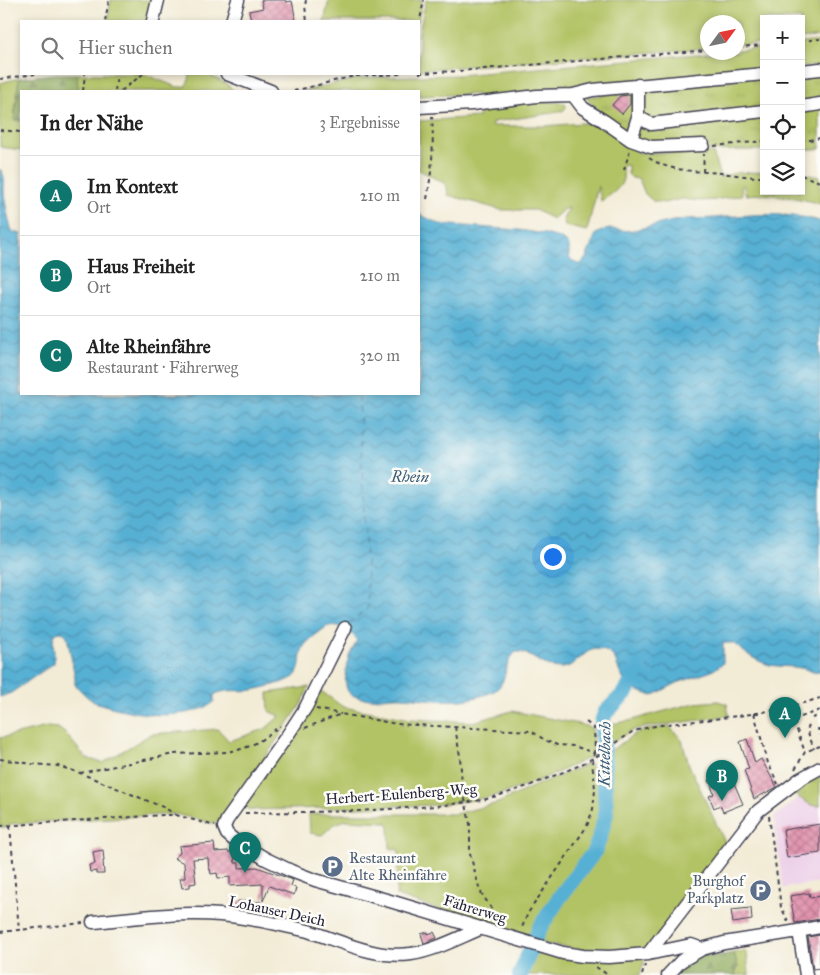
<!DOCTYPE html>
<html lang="de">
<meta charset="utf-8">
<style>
body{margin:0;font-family:"IM FELL Great Primer",serif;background:#f6f6f6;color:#222}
.controls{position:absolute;right:15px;top:15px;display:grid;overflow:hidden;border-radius:0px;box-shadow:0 2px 8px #0003}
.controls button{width:45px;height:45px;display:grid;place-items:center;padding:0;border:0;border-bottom:1px solid #e0e0e0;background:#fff;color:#222;font:25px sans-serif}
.compass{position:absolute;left:700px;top:15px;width:45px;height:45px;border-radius:50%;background:#fff;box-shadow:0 2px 8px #0003;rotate:57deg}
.you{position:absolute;left:552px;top:556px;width:18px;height:18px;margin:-12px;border:4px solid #fff;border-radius:50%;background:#1a73e8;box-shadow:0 0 0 8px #1a73e833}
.badge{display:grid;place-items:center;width:32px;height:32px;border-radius:50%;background:#0f766e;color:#fff;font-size:16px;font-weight:700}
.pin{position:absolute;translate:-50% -41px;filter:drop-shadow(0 1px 2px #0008)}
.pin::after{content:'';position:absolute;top:26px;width:18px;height:15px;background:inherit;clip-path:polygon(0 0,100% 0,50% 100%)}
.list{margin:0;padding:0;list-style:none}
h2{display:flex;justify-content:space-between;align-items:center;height:65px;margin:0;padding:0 20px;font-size:21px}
h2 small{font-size:16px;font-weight:400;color:#767676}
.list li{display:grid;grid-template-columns:32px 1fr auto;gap:15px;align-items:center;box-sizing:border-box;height:80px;padding:0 20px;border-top:1px solid #e0e0e0}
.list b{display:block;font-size:19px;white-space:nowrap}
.list p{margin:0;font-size:16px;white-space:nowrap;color:#767676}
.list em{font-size:16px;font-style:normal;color:#767676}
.icon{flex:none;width:28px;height:28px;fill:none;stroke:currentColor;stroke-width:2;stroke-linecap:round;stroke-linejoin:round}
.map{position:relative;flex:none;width:820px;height:975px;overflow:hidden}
.search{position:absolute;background:#fff;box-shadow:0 2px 8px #0003;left:20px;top:20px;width:400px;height:55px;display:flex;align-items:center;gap:12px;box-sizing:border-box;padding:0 18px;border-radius:0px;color:#767676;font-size:19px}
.panel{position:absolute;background:#fff;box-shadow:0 2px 8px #0003;left:20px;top:90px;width:400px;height:305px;border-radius:0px}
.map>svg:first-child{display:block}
</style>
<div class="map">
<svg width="820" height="975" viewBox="0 0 820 975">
<defs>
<pattern id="forest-firs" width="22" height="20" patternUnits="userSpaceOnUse" patternTransform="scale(1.25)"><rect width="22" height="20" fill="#8da95a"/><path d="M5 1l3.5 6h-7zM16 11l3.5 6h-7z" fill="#73894c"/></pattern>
<pattern id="park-tufts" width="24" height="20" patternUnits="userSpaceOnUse" patternTransform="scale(1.25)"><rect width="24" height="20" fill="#b2c365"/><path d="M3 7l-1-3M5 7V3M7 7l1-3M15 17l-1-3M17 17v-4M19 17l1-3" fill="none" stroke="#99a759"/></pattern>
<pattern id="water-waves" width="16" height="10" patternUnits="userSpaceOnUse" patternTransform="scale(1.25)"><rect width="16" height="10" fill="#57b0d4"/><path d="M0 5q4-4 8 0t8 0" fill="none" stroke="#488fad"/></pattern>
<pattern id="building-cross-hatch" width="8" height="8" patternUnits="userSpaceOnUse" patternTransform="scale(1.25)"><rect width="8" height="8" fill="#e293ae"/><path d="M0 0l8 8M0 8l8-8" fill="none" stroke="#b7788f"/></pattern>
</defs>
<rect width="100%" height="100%" fill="#fdfcf7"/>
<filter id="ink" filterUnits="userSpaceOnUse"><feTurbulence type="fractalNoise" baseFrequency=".02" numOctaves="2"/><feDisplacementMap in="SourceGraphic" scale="10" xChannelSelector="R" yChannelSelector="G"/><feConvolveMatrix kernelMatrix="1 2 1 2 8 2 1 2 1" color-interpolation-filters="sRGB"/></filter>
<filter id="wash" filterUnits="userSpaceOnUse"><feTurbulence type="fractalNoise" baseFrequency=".0096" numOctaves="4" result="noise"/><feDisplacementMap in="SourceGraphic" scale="20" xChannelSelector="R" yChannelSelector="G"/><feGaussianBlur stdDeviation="1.12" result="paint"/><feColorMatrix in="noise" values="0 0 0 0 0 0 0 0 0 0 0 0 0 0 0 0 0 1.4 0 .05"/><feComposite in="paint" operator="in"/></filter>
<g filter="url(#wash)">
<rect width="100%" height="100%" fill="#f2ebd5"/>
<path fill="#edd1e9" d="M798 798 811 805 820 806V882L783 888 774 817Z"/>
<path fill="#b2c365" stroke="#6a7250" d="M111 0H153L149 21H107Z
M329 0H422L418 21H324Z
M426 0H820V36L801 39V19H764V43L738 45V22H708L707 48 419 70V33Z
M820 41V66L801 67V43Z
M764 47V71L478 99 477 94 419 96V91H303L359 78 379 77 459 75 708 53 738 52V50Z
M77 74H144L177 87H185L189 80 190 74H207L227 84 234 91H78Z
M19 78 14 120 21 121V150L0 147V83Z
M540 101 565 103 566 107 564 110 559 112 493 122 491 126H544L583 123 603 127 639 153H713L720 177 736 173 764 172V191H801V173L820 177V204C802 198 764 192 746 195L743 185H741L742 195 715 200 701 201 682 199 664 203 653 201 645 194 639 179 632 178 628 174V165L622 166C622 170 624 175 623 179 621 189 609 196 601 201L598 186 587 231 565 226 563 219 569 208 564 209 553 219 535 210H501L448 195 447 187 444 183 419 170V121L479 117 480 108Z
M309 687 302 703 224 817 218 822 211 823 175 814 9 824V827H0V738L47 727 58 728 66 734 86 758 103 763 151 734 218 729 229 741 265 729 280 716 269 711 268 693Z
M321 691 343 707 411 719 473 722 512 711 579 724 592 728 593 748 592 756C562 771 531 785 498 795 478 800 457 802 436 805L250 810 246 808 245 803 309 711Z
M718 701 727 704 729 716 640 728 631 731 605 747 604 725 629 721 650 715 695 703Z
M669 726 682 740 689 765 728 849 648 951 608 954 534 942 540 931 595 855 607 828 610 813 606 754 633 735 641 731Z
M601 759 603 814 601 825 597 839 591 850 526 937 396 896 399 850 390 848 389 826 386 822 346 820 333 825 322 835 310 833 309 814H455L498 803 543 782 559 776 590 763 593 776 596 761Z
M534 950 645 957 640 975H523Z
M744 951 747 954 749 975H735L738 967 734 953Z"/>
<path fill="url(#forest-firs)" stroke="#58664a" d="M55 74H77L78 91H21V121L14 120 19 78Z
M708 950 710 957 734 953 738 967 735 975H675L685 965Z"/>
<path fill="url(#park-tufts)" stroke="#6a7250" d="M820 71V149H801V73Z
M764 76V150L640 151 599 120 603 115 586 97Z
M820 770V806L811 805 788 791Z"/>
<path fill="url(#water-waves)" stroke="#3c6988" d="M0 169C6 177 4 183 4 192 5 204 8 217 11 228L13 232 21 234V394H419V214L439 224 519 230 545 234 559 238 566 242 569 246V256L570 259 578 264H581L586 258 596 234C600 232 605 229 610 229 618 229 625 232 633 230 651 227 668 221 686 219 695 218 704 219 713 218 750 215 783 211 820 221V672C813 674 808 669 801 668 791 666 780 667 770 665 755 661 744 652 733 643H725L723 644V663L712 671 677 683 652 696 628 687C625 683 623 678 620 673 618 668 616 660 613 656 610 653 606 651 602 650 584 645 580 666 562 668 548 669 534 657 522 652H516C513 655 511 657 509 661 504 671 506 681 497 689 490 695 470 699 461 700 442 702 422 698 403 697 389 696 375 700 361 698 357 697 350 695 348 691 343 684 347 660 350 653 353 649 355 645 357 640 350 630 338 622 326 627 320 632 306 641 303 648 299 656 302 671 294 677 285 683 263 688 252 690 239 692 226 688 214 695V702C205 709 196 711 185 713 159 717 141 714 115 708 108 706 99 704 93 701 86 697 81 690 75 685V677L67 636C64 633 64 632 60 632 48 633 56 653 54 663L11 693 0 697Z"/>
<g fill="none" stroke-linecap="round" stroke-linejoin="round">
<path stroke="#57b0d4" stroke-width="16" d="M520 975 539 929 559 898 594 852 599 840 606 814 602 722 605 713 626 692 639 668"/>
<path stroke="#375b78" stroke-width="1" stroke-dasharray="6 5" stroke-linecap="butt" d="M349 624 368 608 359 394"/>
</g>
<g id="blocks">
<path fill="url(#building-cross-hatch)" d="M261 0H285L286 2 292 1 296 21H251L249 11 263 8Z
M629 95 630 96V104L622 114 612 105 620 96Z
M747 739 755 763 761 759 777 787 754 799 744 770 749 769 740 742Z
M724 774 725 778 731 776 743 804 723 812 720 805 714 808 709 796 714 794 709 780Z
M820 824V853L787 858 783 830Z
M214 843 215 852 228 851V852H234L235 863H239V868L257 867 293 880 291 886 296 888 294 895 269 886 263 901V884L230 886V877L218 878 217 873 211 874 210 869 209 870 208 858 193 859 196 883 190 884V887L182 888 180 878H185L184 863 174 858 180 853 179 846Z
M103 850 104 861H103L104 874H96V871L90 872 89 865 95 864 93 852Z
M809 893 810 898 820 896V919L795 923 790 896Z
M238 901 261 902 260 911 269 914 238 909Z
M751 908 752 920 733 923 731 910Z
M428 932V934L434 932 437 938 424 943 421 934Z
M820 935V968L813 969 808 937Z"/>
</g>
</g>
<g filter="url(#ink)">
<use href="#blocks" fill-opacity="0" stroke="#414052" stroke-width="1"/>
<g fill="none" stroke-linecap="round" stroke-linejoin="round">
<defs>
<path id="minor" d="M153 21 158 0
M232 21 238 0
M801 71 820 69
M227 74 271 91
M573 95 583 108 604 121 631 140 638 117V85
M419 107 472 104 537 96 573 95 593 90 764 74
M801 107 820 104
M638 117 651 124 764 111
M631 140 651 147 703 145
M345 628 306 707 289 733 227 820 224 827 227 834 234 840 266 859 291 871 315 880 390 901 563 953 583 956 609 957 648 954 691 945 702 949
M93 922C143 917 194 909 244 918 265 921 287 926 308 931 341 941 375 959 411 954 434 951 460 937 482 928
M799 931 806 975
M648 954 758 811 800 779 820 768
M668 975 681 961 702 949 724 943 792 932 820 927"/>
</defs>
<use href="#minor" stroke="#414052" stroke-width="15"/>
<path stroke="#414052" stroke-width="2" stroke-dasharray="4 4" stroke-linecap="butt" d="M306 0 305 6 307 21
M105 21 109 0
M419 25 424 0
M801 41 820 39
M738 47 764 45
M419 73 459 71 708 50
M0 79 35 74
M83 91 85 74
M115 91 117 74
M121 91 143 74
M294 91 354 76 402 74
M0 130 21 132
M801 139 810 140 820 138
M714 146 764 141
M649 158C670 172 697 171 721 173 735 175 749 177 764 177
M624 170 630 150
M703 172 704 154
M801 175 820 182
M427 199C432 172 434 144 432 116
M316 709 341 714
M754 713 768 763 778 784
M801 717 820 710
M812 718 820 715
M586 722 594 728 595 748 594 753
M794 722 805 752
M809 725 807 730 814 749
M455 727 460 756 462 784 470 824V854L480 891 495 914 504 924
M305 728 341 714 397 724 531 731 545 740 557 745 574 746 594 753 592 764 594 776 595 790 593 809 587 826 528 913 521 930
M820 729H818L820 735
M0 759 32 764 58 766 80 773 165 808 176 815
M795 769 805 752 820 746
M80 773 174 754 226 752 238 750 250 746 261 740 280 726
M245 813 359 811 437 806 483 800 507 793 531 785 578 766 597 756 632 732C655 724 680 723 704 720 743 716 783 710 820 698
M769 816 781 907 788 921
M0 826 163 815H176L215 826
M10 826 19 930
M0 932 83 923
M596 967 608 975
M642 975 645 965"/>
<use href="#minor" stroke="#fff" stroke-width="12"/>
</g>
</g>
<defs>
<symbol id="parking-disc" viewBox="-11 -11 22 22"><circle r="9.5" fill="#5c6f8a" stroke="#fdfcf7"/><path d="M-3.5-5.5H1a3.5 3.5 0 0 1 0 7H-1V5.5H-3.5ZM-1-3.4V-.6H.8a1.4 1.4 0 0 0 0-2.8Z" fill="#fff"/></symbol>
</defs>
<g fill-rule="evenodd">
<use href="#parking-disc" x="320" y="854" width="25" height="25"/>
<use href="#parking-disc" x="748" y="878" width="25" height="25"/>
</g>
<g text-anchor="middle" stroke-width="5" stroke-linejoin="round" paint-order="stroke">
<g font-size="15" fill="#22223b" stroke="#fdfcf7">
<text transform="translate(401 794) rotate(-4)" y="5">Herbert-Eulenberg-Weg</text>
<text transform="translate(475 909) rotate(17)" y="5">Fährerweg</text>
<text transform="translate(277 911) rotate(12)" y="5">Lohauser Deich</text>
</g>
<g font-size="15" fill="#4e5e75" stroke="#fdfcf7" text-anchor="start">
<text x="349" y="863">Restaurant<tspan x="349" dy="17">Alte Rheinfähre</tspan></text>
<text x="744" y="886" text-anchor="end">Burghof<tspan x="744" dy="17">Parkplatz</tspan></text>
</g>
<g font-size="16" font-style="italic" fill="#375b78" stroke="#fdfcf7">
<text transform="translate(410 476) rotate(1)" y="6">Rhein</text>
<text transform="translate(604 754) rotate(-89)" y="6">Kittelbach</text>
</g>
</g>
</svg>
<div class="controls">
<button>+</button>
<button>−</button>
<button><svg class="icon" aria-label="locate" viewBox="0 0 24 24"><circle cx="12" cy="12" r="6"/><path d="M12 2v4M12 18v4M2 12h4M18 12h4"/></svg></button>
<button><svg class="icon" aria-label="layers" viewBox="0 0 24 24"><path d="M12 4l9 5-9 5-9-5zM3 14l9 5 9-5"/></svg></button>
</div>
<svg class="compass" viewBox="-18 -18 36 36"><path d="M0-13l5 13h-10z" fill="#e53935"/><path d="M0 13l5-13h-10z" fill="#767676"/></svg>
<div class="you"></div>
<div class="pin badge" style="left:785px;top:738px">A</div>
<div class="pin badge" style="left:722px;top:801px">B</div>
<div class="pin badge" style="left:245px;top:873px">C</div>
<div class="search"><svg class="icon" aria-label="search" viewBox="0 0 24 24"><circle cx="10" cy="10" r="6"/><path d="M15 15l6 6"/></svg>Hier suchen</div>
<section class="panel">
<h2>In der Nähe<small>3 Ergebnisse</small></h2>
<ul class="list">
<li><span class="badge">A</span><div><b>Im Kontext</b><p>Ort</p></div><em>210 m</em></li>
<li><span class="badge">B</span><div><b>Haus Freiheit</b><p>Ort</p></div><em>210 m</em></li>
<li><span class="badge">C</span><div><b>Alte Rheinfähre</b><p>Restaurant · Fährerweg</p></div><em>320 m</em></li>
</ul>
</section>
</div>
